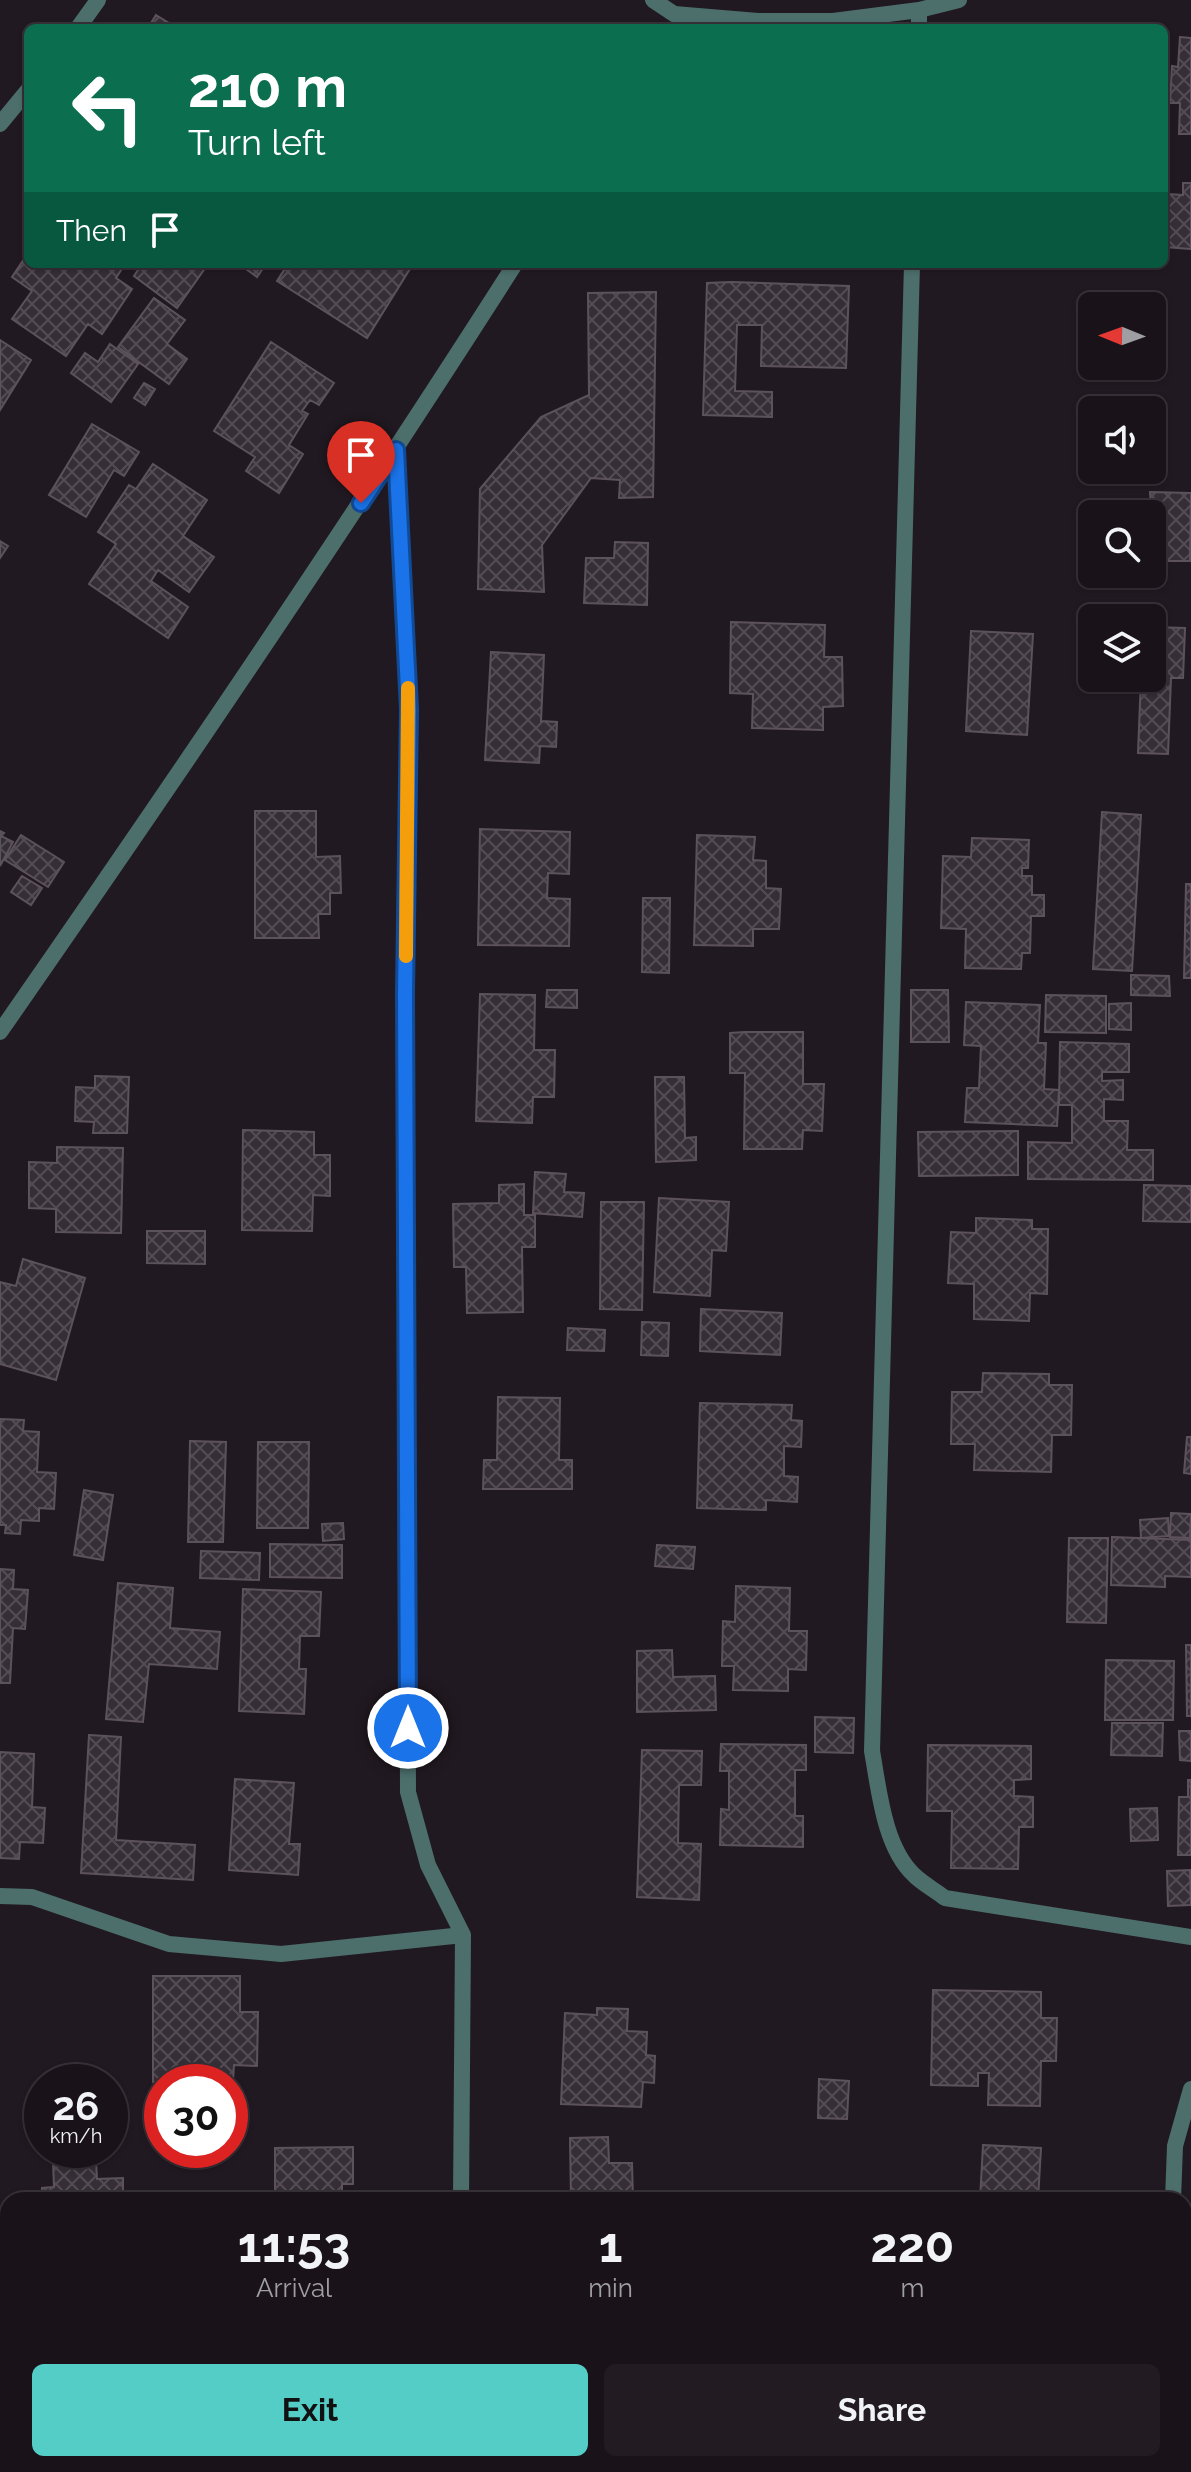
<!DOCTYPE html>
<html lang="en">
<head>
<meta charset="utf-8">
<style>
	:root { --surface:#191319; --page:#221c22; --text:#f1f3f6; --muted:#9f9ea2; --line:#373238; --accent:#54cdc7 }
	body { margin:0; font-family:Raleway,sans-serif; background:var(--page); color:var(--text); height:100vh; display:flex; flex-direction:column; font-size:30px; white-space:nowrap }
	* { box-sizing:border-box; margin:0 }
	p { font-size:26px; color:var(--muted) }
	.icon { flex:none; width:44px; height:44px; fill:none; stroke:currentColor; stroke-width:2; stroke-linecap:round; stroke-linejoin:round }
	.map { position:relative; flex:1; overflow:hidden }
	.drawer { position:absolute; left:0px; top:2192px; width:1192px; height:280px; display:flex; flex-direction:column; background:var(--surface); border-radius:24px 24px 0 0; box-shadow:0 2px 6px #0004,0 0 0 2px var(--line) }
	.drawer>* { flex:none }
	.top-card { position:absolute; left:24px; top:24px; width:1144px; height:244px; border-radius:12px; box-shadow:0 2px 6px #0004,0 0 0 2px var(--line); background:#0b6e4f; color:#fff; overflow:hidden }
	.needle { width:52px; rotate:271deg }
	.buttons { position:absolute; left:1078px; top:292px; display:grid; gap:16px }
	.buttons a { display:grid; place-items:center; width:88px; height:88px; border-radius:12px; background:var(--surface); box-shadow:0 2px 6px #0004,0 0 0 2px var(--line); font-size:40px }
	.speed { position:absolute; left:24px; top:2064px; display:flex; gap:16px; font-size:40px; font-weight:700; text-align:center }
	.speed>* { display:grid; place-content:center; width:104px; height:104px; border-radius:50%; background:var(--surface); box-shadow:0 2px 6px #0004,0 0 0 2px var(--line); line-height:1 }
	.speed small { font-size:20px; font-weight:400 }
	.speed .limit { border:12px solid #d22; background:#fff; color:#111 }
	.pin { position:absolute; display:grid; place-items:center; width:68px; height:68px; color:#fff; margin:-82px -34px; border-radius:50% 50% 50% 0; rotate:-45deg; box-shadow:0 0 8px #0007 }
	.pin .icon { rotate:45deg }
	.me { position:absolute; width:88px; margin:-44px; rotate:0deg; stroke-linejoin:round; filter:drop-shadow(0 0 6px #0008) }
	.turn { display:flex; align-items:center; gap:28px; height:168px; padding:0 32px; font-size:36px }
	.turn .icon { width:104px; height:104px; stroke-width:2.5 }
	.turn b { display:block; font-size:56px; line-height:68px }
	.then { display:flex; align-items:center; height:76px; padding:0 32px; background:#0003; gap:16px; font-size:30px }
	.eta { display:flex; justify-content:space-evenly; align-items:center; height:136px; text-align:center }
	.eta b { font-size:48px; font-weight:700; line-height:56px }
	.primary-button { display:flex; gap:16px; margin-top:auto; padding:16px 32px }
	.primary-button a { flex:1; height:92px; border-radius:12px; background:var(--accent); color:#111; font-size:32px; font-weight:700; line-height:92px; text-align:center }
	.primary-button a+a { background:var(--page); color:var(--text) }
	.map>svg:first-child { display:block }
	.building { fill:url(#building-cross-hatch); stroke:#5c525c; stroke-width:2 }
	.lines { fill:none; stroke-linecap:round; stroke-linejoin:round }
	.minor { stroke:#4c6f6c; stroke-width:16 }
	.route-casing { stroke:#114b97; stroke-width:20 }
	.route { stroke:#1a73e8; stroke-width:14 }
	.slow { stroke:#f59e0b; stroke-width:14 }
</style>
</head>
<body>
<div class="map">
<svg width="1191" height="2472" viewBox="0 0 1191 2472">
	<defs>
		<pattern id="building-cross-hatch" width="8" height="8" patternUnits="userSpaceOnUse" patternTransform="scale(2)"><rect width="8" height="8" fill="#362e37"/><path d="M0 0l8 8M0 8l8-8" fill="none" stroke="#534c54"/></pattern>
	</defs>
	<rect width="100%" height="100%" fill="#211921"/>
	<!-- building -->
	<path class="building" d="M156,15L177,28H148Z
		M1180,37L1191,38V134H1179L1180,103H1170L1172,66L1178,67Z
		M1183,183H1191V249L1165,247L1168,194L1183,195Z
		M28,253V264H125L116,278L132,289L102,334L88,324L66,356L12,319L32,291L12,277Z
		M142,264H208L177,308L134,276Z
		M239,264H266L257,277Z
		M288,264H413L367,338L277,281Z
		M731,282L849,286L846,368L761,366L762,325H737L735,391L772,392V417L703,415L707,283Z
		M656,292L653,497L619,498L620,480L591,478L542,545L544,592L478,589L480,489L541,417L589,395L588,293Z
		M154,298L185,320L167,344L187,359L169,384L118,347Z
		M0,340L31,360L0,410Z
		M271,342L334,383L319,405L310,400L302,411L308,414L289,445L303,454L279,493L246,471L255,457L214,431Z
		M110,344L138,364L111,402L71,373L85,353L98,362Z
		M144,383L155,389L145,405L134,398Z
		M92,424L139,452L124,476L114,470L86,517L49,495Z
		M153,464L207,500L183,536L214,557L189,592L158,570L151,581L188,607L168,638L89,584L116,544L98,532L129,485L136,489Z
		M1150,492L1191,493L1190,561H1159V552H1152V535H1159V524L1152,523Z
		M0,541L8,546L0,558Z
		M615,542L648,543L647,605L584,603L586,558H614Z
		M731,622L825,625L824,657H842L843,706L823,707V730L752,728L753,694L730,693Z
		M1152,627L1185,628L1183,678H1171L1168,754L1138,753L1141,678H1152Z
		M971,631L1033,634L1027,735L966,731Z
		M491,652L544,655L541,721L557,722L556,747L540,746L539,763L485,760Z
		M255,811H316V857L340,856L341,893H330V914H318L319,938H255Z
		M1102,812L1141,815L1132,971L1093,969Z
		M480,829L570,832L569,874L548,873L547,898L570,899L569,946L478,945Z
		M0,831L4,833L1,836L13,842L0,866Z
		M21,835L64,862L48,887L5,860Z
		M697,835L755,837L753,860L766,861V888L781,889L779,929H753V946L694,945Z
		M972,838L1029,840L1028,868H1022V876H1032V895H1044V916H1031L1030,953H1022L1021,969L965,968L966,929L941,928L943,856L971,857Z
		M22,876L42,888L31,905L11,892Z
		M1186,884H1191V978H1184Z
		M643,898H670L669,973L642,972Z
		M1131,975L1169,976L1170,996L1131,995Z
		M547,990H577V1008L546,1007Z
		M911,990H948L949,1042H911Z
		M480,994L535,995L534,1050H555L554,1097H533L532,1123L476,1121Z
		M1046,995L1106,996V1033L1045,1032Z
		M966,1002L1040,1005L1038,1043H1046L1044,1089L1059,1090L1057,1126L965,1122L967,1088H979L981,1046L964,1045Z
		M1131,1003V1030L1109,1029V1004Z
		M745,1032H803V1084H824L822,1131L803,1130L802,1149H744L745,1073H730V1033Z
		M1060,1042L1129,1044V1072H1102V1081L1123,1080V1100L1104,1099V1121H1128L1127,1150H1153V1180L1028,1179V1142L1072,1143V1105H1059Z
		M95,1076L129,1077L127,1133H93L94,1122L75,1121L76,1087L95,1088Z
		M655,1077H684L685,1138L696,1137V1160L656,1162Z
		M243,1130L314,1132V1155H330V1196L313,1195L312,1231L242,1230Z
		M1018,1131V1175L919,1176L918,1132Z
		M57,1147L123,1148L121,1233L56,1232V1209L29,1208V1162L57,1163Z
		M535,1172L566,1174L564,1192L584,1193L582,1217L533,1213Z
		M524,1184V1215H535V1247H522L523,1312L467,1313L466,1267H454L453,1204L499,1203V1185Z
		M1144,1185L1191,1186V1222L1143,1221Z
		M659,1198L729,1202L726,1251L712,1250L710,1296L654,1292Z
		M601,1202H644L642,1310L600,1309Z
		M976,1218L1032,1220V1229H1048L1047,1294L1030,1293L1029,1321L974,1319V1284L948,1283L951,1232L976,1233Z
		M147,1231H205V1264L147,1263Z
		M23,1259L85,1278L56,1380L0,1364V1282L16,1286Z
		M701,1309L782,1313L780,1355L700,1351Z
		M642,1322L669,1323L668,1356L641,1355Z
		M568,1328L605,1330L604,1351L567,1350Z
		M983,1373L1049,1374V1385H1072L1071,1435H1052L1051,1472L974,1470L975,1444H951L952,1392H982Z
		M498,1397L560,1398L559,1460H572V1489H483L484,1460H497Z
		M700,1403L792,1405L791,1420L802,1421L801,1447L784,1446V1476L798,1477L797,1502L766,1500V1510L697,1508Z
		M0,1419L24,1420L23,1431L39,1432L37,1472L56,1473L54,1509L39,1508V1521L21,1520L20,1534L5,1533L6,1525H0Z
		M1187,1437H1191V1474L1184,1473Z
		M190,1441L226,1442L223,1542H188Z
		M258,1442H309L308,1528H257Z
		M84,1490L113,1495L103,1560L74,1555Z
		M1171,1513L1191,1514L1190,1538L1170,1537Z
		M1168,1518L1169,1536L1141,1538L1140,1520Z
		M343,1523L344,1539L323,1541L322,1524Z
		M1112,1537L1191,1540V1577L1165,1576V1587L1111,1585Z
		M1069,1538H1108L1106,1623L1067,1622Z
		M270,1544L342,1545V1578L270,1577Z
		M657,1545L695,1547L693,1569L655,1566Z
		M201,1551L260,1553L259,1580L200,1578Z
		M0,1569L14,1570L13,1589L28,1590L25,1629L13,1628L10,1683H0Z
		M118,1583L173,1588L170,1628L220,1632L217,1669L149,1664L143,1722L106,1719Z
		M736,1586L790,1588L789,1631H807L806,1670L788,1669V1691L733,1690L734,1666H722L723,1621L735,1622Z
		M243,1589L321,1592L319,1636H300L299,1669H306L304,1714L239,1711Z
		M1186,1645H1191V1716H1187Z
		M672,1650L673,1677L715,1676L716,1710L637,1712V1651Z
		M1106,1660L1174,1661L1173,1720H1105Z
		M815,1717L854,1718L853,1753L815,1752Z
		M1112,1723H1163L1162,1756L1111,1755Z
		M1179,1731H1191V1761L1180,1760Z
		M89,1735L121,1737L116,1840L195,1845L193,1880L81,1873Z
		M721,1744L806,1745V1770H795V1816H803V1847L720,1845L721,1809L729,1810V1771H720Z
		M928,1745L1031,1746V1779L1014,1780V1796L1033,1797V1827H1019L1018,1869L951,1868L952,1811H927Z
		M642,1750L702,1751L701,1785H679L678,1843L701,1844L699,1900L637,1897Z
		M0,1752L34,1754L32,1807L45,1808L43,1843L20,1842L19,1859L0,1858Z
		M235,1779L294,1783L289,1844H300L298,1875L229,1870Z
		M1188,1780H1191V1855H1178L1179,1797H1188Z
		M1157,1808L1158,1840L1131,1841L1130,1809Z
		M1190,1870L1191,1905L1168,1906L1167,1871Z
		M153,1976H240V2012H258L257,2066L234,2065L233,2081L153,2082Z
		M933,1990L1041,1992V2018H1057L1056,2061H1041L1040,2106L988,2105L989,2073H978V2086L931,2085Z
		M597,2008L628,2009L627,2031L647,2032L646,2055L655,2056L654,2083L643,2082L641,2107L561,2104L565,2013L597,2015Z
		M819,2079L849,2081L847,2119L818,2118Z
		M608,2137L609,2163H632L633,2200H571L570,2138Z
		M983,2145L1041,2148L1038,2200H980Z
		M353,2147V2184H342V2200H275V2148Z
		M96,2161L97,2179L123,2178V2200H42V2188L54,2187L53,2162Z
		M818,2194H853V2200H818Z
		M0,2314H8V2430L0,2429Z
		M90,2464H130V2472H90Z"/>
	<g class="lines">
		<!-- minor -->
		<path class="minor" d="M653,0L674,14L758,21H833L919,10L959,0
			M78,28L98,0
			M919,28V10
			M0,124L28,90
			M912,264L872,1751C879,1790 884,1847 914,1875C923,1884 935,1890 945,1898L1191,1937
			M396,450L409,709L405,993L408,1792L428,1865L463,1935L461,2200
			M0,1032C176,779 349,524 515,264
			M0,1896L32,1897L169,1944L281,1954L463,1935
			M1173,2200L1175,2146L1191,2089
			M1162,2464V2472
			M456,2472V2464
			M993,2472L1018,2464"/>
	</g>
	<g class="lines">
		<defs>
			<path id="route" d="M361,503L396,450L409,709L405,993L408,1728"/>
		</defs>
		<!-- route casing -->
		<use href="#route" class="route-casing"/>
		<!-- route -->
		<use href="#route" class="route"/>
		<!-- slow -->
		<path class="slow" d="M406,956L408,688"/>
	</g>
</svg>
<div class="buttons">
<a><svg class="needle" viewBox="-14 -14 28 28"><path d="M0-13l5 13h-10z" fill="#e53935"/><path d="M0 13l5-13h-10z" fill="#9f9ea2"/></svg></a>
<a><svg class="icon" aria-label="sound" viewBox="0 0 24 24"><path d="M4 9h4l5-4v14l-5-4H4zM17 9q2 3 0 6"/></svg></a>
<a><svg class="icon" aria-label="search" viewBox="0 0 24 24"><circle cx="10" cy="10" r="6"/><path d="M15 15l6 6"/></svg></a>
<a><svg class="icon" aria-label="layers" viewBox="0 0 24 24"><path d="M12 4l9 5-9 5-9-5zM3 14l9 5 9-5"/></svg></a>
</div>
<div class="speed"><div>26<small>km/h</small></div><div class="limit">30</div></div>
<div class="pin" style="left:361px;top:503px;background:#d93025"><svg class="icon" aria-label="arrive" viewBox="0 0 24 24"><path d="M6 21V4h12l-3 4 3 4H6"/></svg></div>
<svg class="me" style="left:408px;top:1728px" viewBox="-20 -20 40 40"><circle r="17" fill="#1a73e8" stroke="#fff" stroke-width="3"/><path d="M0-11L8 9 0 5-8 9z" fill="#fff"/></svg>
<div class="top-card">
<div class="turn"><svg class="icon" aria-label="left" viewBox="0 0 24 24"><path d="M17 20v-9H6M10 6l-5 5 5 5"/></svg><div><b>210 m</b>Turn left</div></div>
<div class="then">Then<svg class="icon" aria-label="arrive" viewBox="0 0 24 24"><path d="M6 21V4h12l-3 4 3 4H6"/></svg></div>
</div>
<section class="drawer">
<div class="eta">
<div><b>11:53</b><p>Arrival</p></div>
<div><b>1</b><p>min</p></div>
<div><b>220</b><p>m</p></div>
</div>
<div class="primary-button"><a>Exit</a><a>Share</a></div>
</section>
</div>
</body>
</html>
